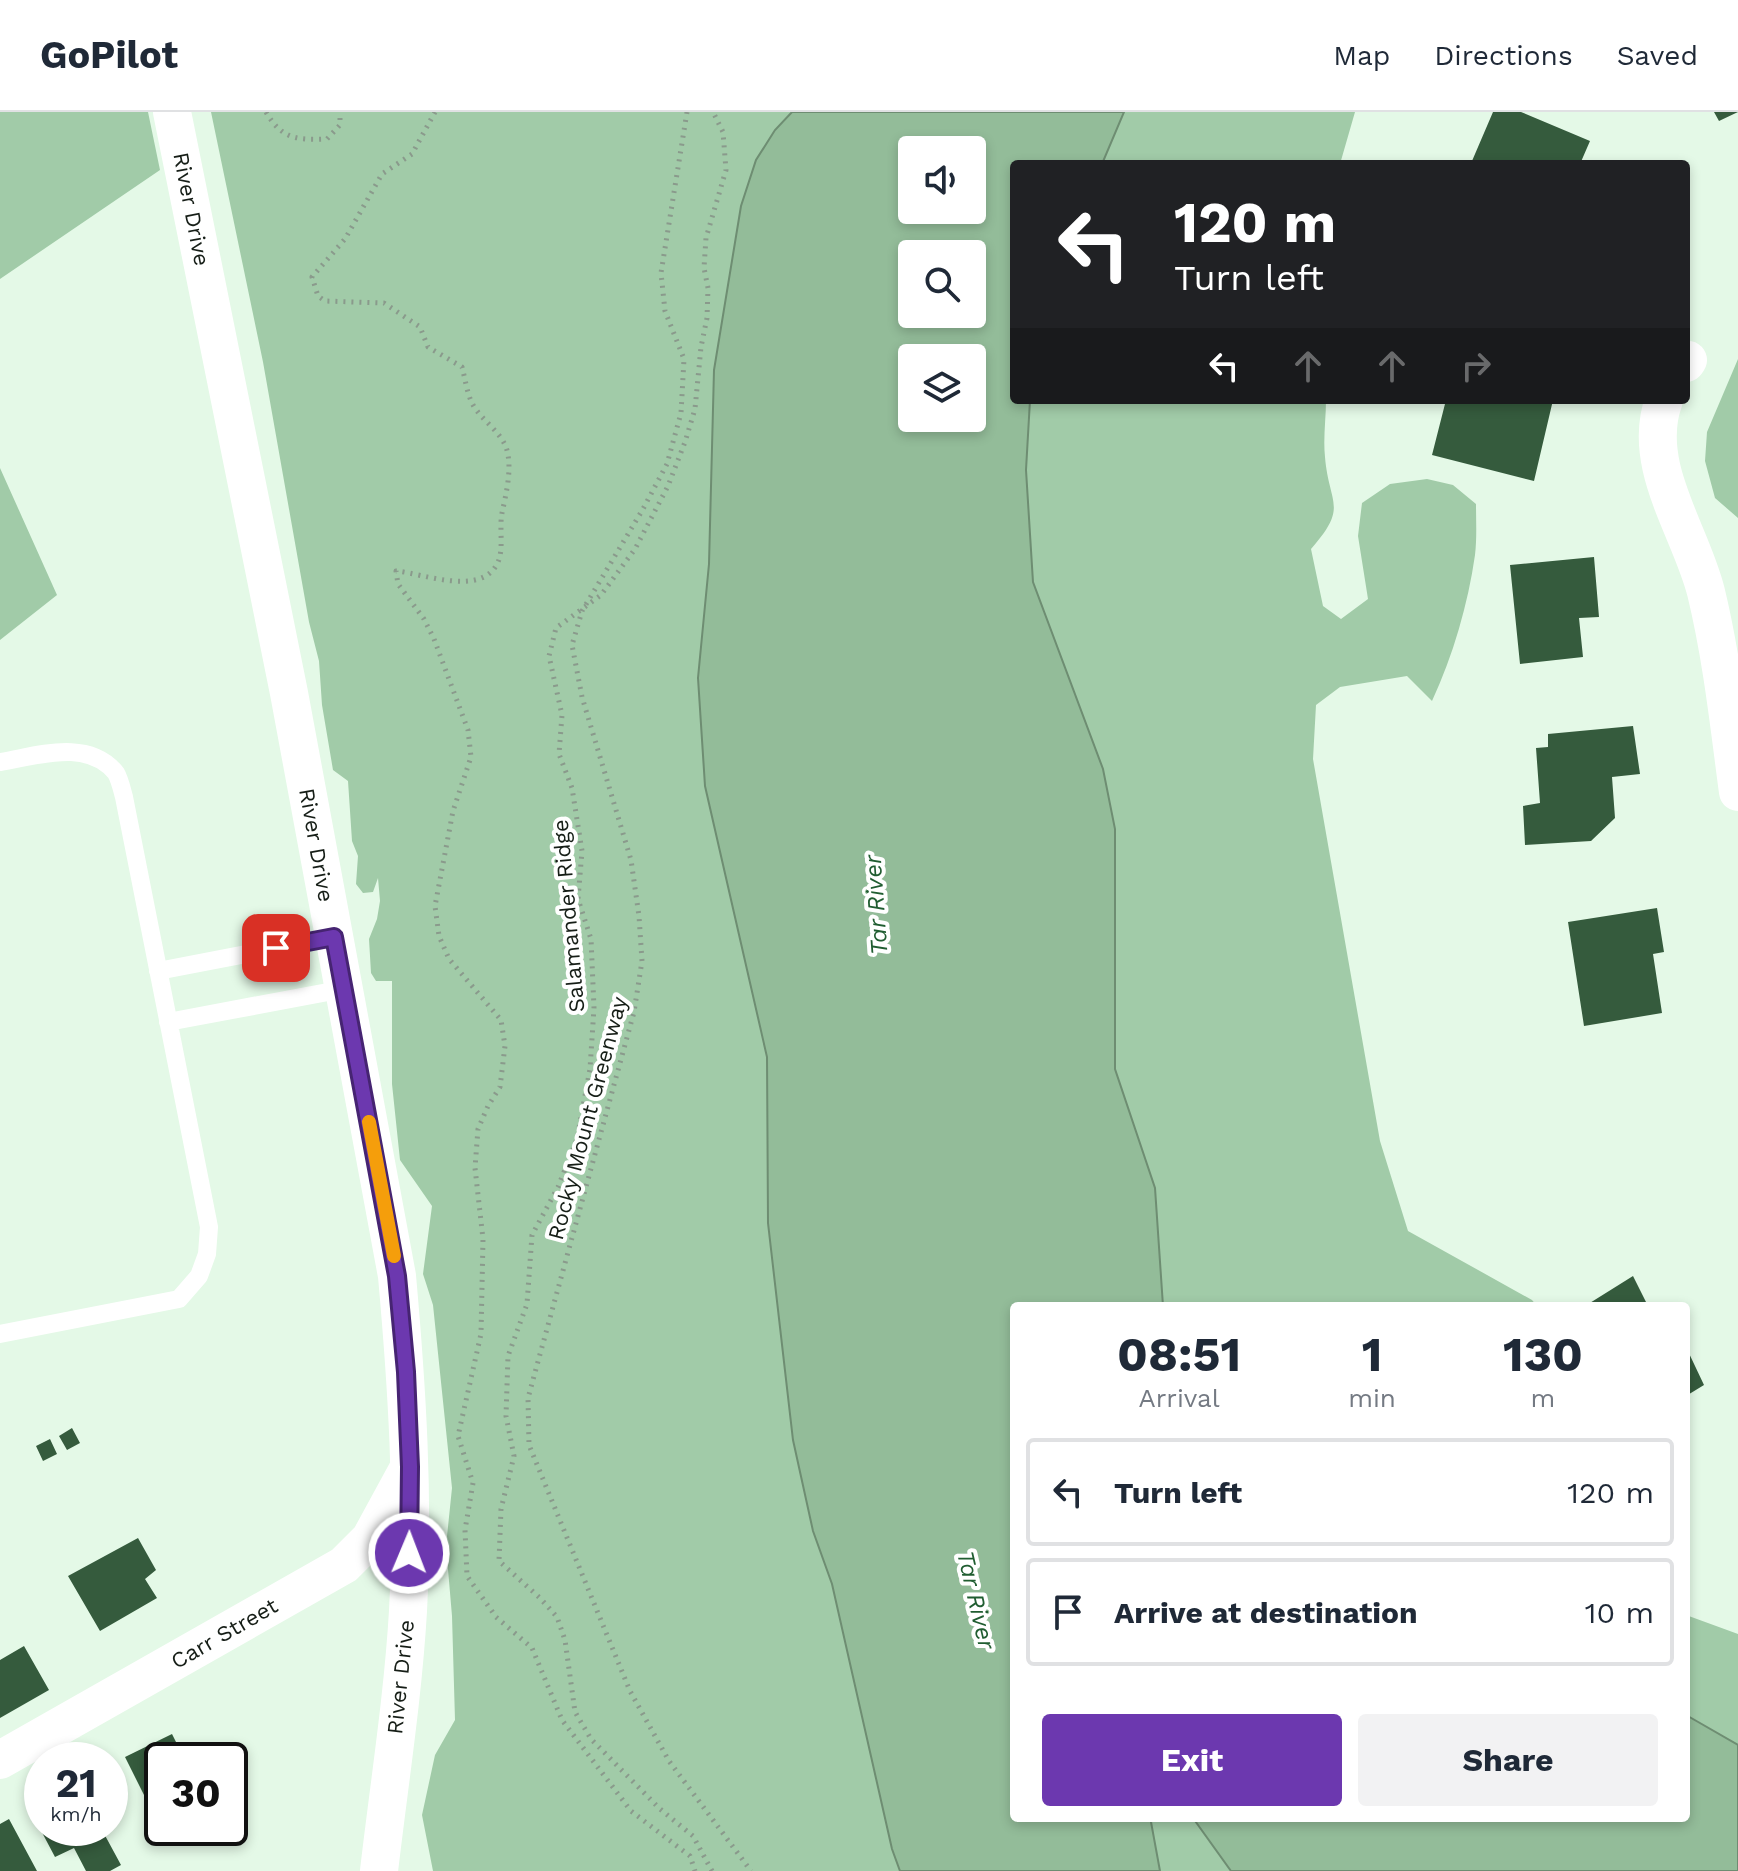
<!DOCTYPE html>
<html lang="en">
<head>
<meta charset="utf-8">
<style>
	:root { --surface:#fff; --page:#f2f2f3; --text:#1f2937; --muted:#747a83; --line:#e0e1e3; --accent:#6c38af }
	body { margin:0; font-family:"Work Sans",sans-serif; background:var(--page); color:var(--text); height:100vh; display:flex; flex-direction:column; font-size:30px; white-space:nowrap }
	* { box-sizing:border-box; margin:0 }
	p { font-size:26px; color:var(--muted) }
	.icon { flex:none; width:44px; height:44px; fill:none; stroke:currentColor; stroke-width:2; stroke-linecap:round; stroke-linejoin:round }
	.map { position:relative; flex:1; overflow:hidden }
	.drawer { position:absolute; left:1010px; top:1190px; width:680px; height:520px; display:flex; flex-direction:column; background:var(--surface); border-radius:8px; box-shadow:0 4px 12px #0003 }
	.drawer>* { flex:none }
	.top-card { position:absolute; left:1010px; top:48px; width:680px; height:244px; border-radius:8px; box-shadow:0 4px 12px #0003; background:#202124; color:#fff; overflow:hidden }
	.tools { position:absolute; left:898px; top:24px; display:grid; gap:16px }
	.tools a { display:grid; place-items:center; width:88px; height:88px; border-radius:8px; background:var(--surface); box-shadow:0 4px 12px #0003; font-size:40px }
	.speed { position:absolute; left:24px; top:1630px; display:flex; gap:16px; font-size:40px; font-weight:700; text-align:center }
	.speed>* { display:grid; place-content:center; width:104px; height:104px; border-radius:50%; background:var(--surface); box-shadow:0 4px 12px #0003; line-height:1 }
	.speed small { font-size:20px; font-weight:400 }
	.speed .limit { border:4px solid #111; border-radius:12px; background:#fff; color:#111 }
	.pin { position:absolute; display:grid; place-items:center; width:68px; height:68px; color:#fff; margin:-34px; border-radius:16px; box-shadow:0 4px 12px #0006 }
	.me { position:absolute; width:88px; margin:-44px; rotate:1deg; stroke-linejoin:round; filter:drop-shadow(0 0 6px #0008) }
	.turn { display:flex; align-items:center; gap:28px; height:168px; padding:0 32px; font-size:36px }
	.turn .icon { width:104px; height:104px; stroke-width:2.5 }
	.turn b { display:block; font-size:56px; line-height:68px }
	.lanes { display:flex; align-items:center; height:76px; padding:0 32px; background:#0003; justify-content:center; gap:40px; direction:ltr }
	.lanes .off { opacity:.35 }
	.eta { display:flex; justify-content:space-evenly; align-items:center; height:136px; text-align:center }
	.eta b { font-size:48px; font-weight:700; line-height:56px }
	.button { display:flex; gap:16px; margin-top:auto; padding:16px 32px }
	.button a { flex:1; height:92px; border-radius:8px; background:var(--accent); color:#fff; font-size:32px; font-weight:700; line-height:92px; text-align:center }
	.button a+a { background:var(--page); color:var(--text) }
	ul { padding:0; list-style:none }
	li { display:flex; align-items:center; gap:24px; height:108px; margin:0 16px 12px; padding:0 16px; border:4px solid var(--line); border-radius:8px }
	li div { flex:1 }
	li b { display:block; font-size:30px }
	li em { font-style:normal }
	header { display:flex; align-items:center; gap:48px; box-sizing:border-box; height:112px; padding:0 40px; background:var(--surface); border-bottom:2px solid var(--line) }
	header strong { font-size:38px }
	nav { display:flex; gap:44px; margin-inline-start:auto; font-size:28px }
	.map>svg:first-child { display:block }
	.forest { fill:#a1cba8 }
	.water { fill:#93bc99; stroke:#6e8d72; stroke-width:2; fill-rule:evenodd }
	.building { fill:#355b3d }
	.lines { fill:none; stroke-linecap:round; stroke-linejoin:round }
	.path { stroke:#8a9a8c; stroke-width:5; stroke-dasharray:2 6; stroke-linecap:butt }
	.lane { stroke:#fff; stroke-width:18 }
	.street { stroke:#fff; stroke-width:38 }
	.route-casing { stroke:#462472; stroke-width:20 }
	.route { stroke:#6c38af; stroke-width:14 }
	.slow { stroke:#f59e0b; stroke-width:14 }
	.labels { text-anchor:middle; stroke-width:8; stroke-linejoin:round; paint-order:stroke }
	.street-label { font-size:22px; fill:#161e17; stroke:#fff }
	.water-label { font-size:24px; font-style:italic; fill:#205d31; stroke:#fff }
</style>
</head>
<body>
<header>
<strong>GoPilot</strong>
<nav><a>Map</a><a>Directions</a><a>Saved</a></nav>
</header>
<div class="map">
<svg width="1738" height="1759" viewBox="0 0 1738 1759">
	<rect width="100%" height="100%" fill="#e4f9e7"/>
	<!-- forest -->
	<path class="forest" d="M0,0H148L160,58L0,167Z
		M211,0H792L775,18L741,94L714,258L709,452L698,566L705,674L767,945L768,1111L793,1328L813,1419L832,1472L892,1737L900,1759H433L422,1703L435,1643L455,1608L452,1504L446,1434L452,1376L433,1193L423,1162L432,1094L400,1048L392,972V869H376L371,861L369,827L377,807L380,789L378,766L373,780L363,781L356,772L358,744L352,729L348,669L333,658L322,593L319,549L309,510L263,250Z
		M1124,0H1355L1340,52H1102Z
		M1738,247V406L1715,386L1705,349L1707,320Z
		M1030,288H1326C1326,306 1323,327 1325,345C1329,393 1349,394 1311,437L1323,494L1341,507L1368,487L1358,424L1362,391L1390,372L1427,367L1453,373L1476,392C1476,409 1477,426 1475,443C1468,492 1453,544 1432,589L1407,564L1340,575L1316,593L1313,647L1380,1029L1408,1119L1532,1188L1537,1194H1163L1155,1076L1115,957V717L1103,657L1033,470L1026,358Z
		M0,356L57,483L0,528Z
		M1686,1503L1738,1522V1633L1686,1603Z
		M1157,1706H1193L1231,1759H1160L1151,1709Z"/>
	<!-- water -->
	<path class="water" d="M792,0H1124L1102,52H1014V288H1030L1026,358L1033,470L1103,657L1115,717V957L1155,1076L1163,1194H1014V1706H1157L1151,1710L1160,1759H900L892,1737L832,1472L813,1419L793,1328L768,1111L767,945L705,674L698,566L709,452L714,258L741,94L756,48L775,18ZM912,38H972V98H912ZM912,142H972V202H912ZM912,246H972V306H912Z
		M1686,1603L1738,1633V1759H1231L1193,1706H1686Z"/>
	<!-- building -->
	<path class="building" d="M1493,0H1521L1590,29L1580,52H1481L1472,49Z
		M1714,0H1738L1719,9Z
		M1446,288H1553L1534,369L1432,343Z
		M1594,445L1599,505L1579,506L1583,545L1520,552L1510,453Z
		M1633,614L1640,662L1612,665L1615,706L1591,729L1525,733L1523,694L1540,691L1536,636L1548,635V622Z
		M1657,796L1664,840L1653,842L1662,901L1584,914L1568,810Z
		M1633,1164L1648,1194H1585Z
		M1686,1235L1704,1273L1686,1284Z
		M72,1316L80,1331L67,1338L59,1324Z
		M50,1327L57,1342L43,1349L36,1334Z
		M138,1426L156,1458L145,1467L157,1486L100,1519L68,1464Z
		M24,1534L49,1578L0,1606V1548Z
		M172,1622L185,1648H162V1694L152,1699L125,1645Z
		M42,1687V1716H101L121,1753L110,1759H86L74,1736L55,1745L28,1694Z
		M9,1707L37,1759H0V1712Z"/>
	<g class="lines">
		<!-- path -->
		<path class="path" d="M266,0C282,28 298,28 327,27L340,13V0
			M435,0L412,42L382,62L345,127L312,165L318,184L325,189L384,191L420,215L428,235L462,255C465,266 467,281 472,291C480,307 499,318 506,335C513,355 506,382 502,401C499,416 504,437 498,450C482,486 422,461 396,459L398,472L424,507L434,527L468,618L471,645L453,699L435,794L439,824L449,847L501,908L505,934L500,975L488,994L478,1017L475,1056L483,1127L481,1222L458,1324L473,1371L465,1418L467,1464L496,1505L532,1536L562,1608L631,1699L690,1744L695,1759
			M687,0L661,161L665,199L684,247L681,301L667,352L643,397L582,499L572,533L582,585L631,748L639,804L642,849L634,900L528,1286L529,1333L630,1579L669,1649L751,1759
			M712,1759L693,1724L660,1697L591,1627L575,1600L565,1528L557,1505L540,1486L499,1449L501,1397L514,1344L506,1304L508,1244L527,1192L532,1123L558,1075L577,1027L590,957L594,896L591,827L578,787L582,739L572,676L559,642L562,603L549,544L556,516L601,483L635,437L668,374L685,330L695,297L701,235L707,206L708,176L704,156L706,126L726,58L723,20L713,0"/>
		<!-- lane -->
		<path class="lane" d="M0,650C37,644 88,626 116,661C120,668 122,678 124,685L209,1115L207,1142L199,1164L179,1187L0,1222
			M158,859L334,825
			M168,910L344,877"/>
		<!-- street -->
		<path class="street" d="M172,0L289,581L397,1164C407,1275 414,1387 408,1499C403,1585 389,1673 379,1759
			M1686,251L1688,248
			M1664,288C1640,353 1691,419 1706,480C1722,546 1729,613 1738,680
			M0,1648L344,1453L370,1427L407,1359"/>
	</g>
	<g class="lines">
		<defs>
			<path id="route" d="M276,836L334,825L397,1164L406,1260L410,1355L409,1441"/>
		</defs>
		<!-- route casing -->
		<use href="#route" class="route-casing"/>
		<!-- route -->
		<use href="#route" class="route"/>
		<!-- slow -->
		<path class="slow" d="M369,1010L394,1144"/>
	</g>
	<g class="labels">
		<!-- street labels -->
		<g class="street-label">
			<text transform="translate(192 97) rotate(79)" y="8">River Drive</text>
			<text transform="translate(317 733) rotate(80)" y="8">River Drive</text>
			<text transform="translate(568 804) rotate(-95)" y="8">Salamander Ridge</text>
			<text transform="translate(587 1006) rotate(-75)" y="8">Rocky Mount Greenway</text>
			<text transform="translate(224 1521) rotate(-30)" y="8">Carr Street</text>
			<text transform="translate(400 1565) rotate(-84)" y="8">River Drive</text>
		</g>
		<!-- water labels -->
		<g class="water-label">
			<text transform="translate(876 793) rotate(-94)" y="8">Tar River</text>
			<text transform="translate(976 1488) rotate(77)" y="8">Tar River</text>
		</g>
	</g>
</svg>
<div class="tools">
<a><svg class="icon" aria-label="sound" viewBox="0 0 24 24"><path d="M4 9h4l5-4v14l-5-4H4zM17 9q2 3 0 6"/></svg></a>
<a><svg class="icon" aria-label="search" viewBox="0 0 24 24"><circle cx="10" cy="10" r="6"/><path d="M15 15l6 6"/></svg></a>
<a><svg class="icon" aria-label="layers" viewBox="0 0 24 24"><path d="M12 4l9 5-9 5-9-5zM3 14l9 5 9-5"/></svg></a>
</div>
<div class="speed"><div>21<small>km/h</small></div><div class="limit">30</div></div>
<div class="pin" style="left:276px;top:836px;background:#d93025"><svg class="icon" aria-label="arrive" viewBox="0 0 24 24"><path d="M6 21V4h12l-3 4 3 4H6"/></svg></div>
<svg class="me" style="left:409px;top:1441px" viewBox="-20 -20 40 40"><circle r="17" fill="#6c38af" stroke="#fff" stroke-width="3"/><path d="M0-11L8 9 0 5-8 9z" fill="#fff"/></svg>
<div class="top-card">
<div class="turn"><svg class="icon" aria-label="left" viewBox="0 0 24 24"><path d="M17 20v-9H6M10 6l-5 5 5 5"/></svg><div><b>120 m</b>Turn left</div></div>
<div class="lanes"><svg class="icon" aria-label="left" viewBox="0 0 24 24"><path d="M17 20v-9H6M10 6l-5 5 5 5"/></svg><svg class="icon off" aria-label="ahead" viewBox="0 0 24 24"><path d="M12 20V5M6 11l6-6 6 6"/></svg><svg class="icon off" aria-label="ahead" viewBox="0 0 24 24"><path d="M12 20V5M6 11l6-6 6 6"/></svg><svg class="icon off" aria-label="right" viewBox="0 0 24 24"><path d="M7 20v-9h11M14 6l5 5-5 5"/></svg></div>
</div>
<section class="drawer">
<div class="eta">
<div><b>08:51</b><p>Arrival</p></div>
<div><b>1</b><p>min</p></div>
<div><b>130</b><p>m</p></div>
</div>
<ul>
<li><svg class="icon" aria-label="left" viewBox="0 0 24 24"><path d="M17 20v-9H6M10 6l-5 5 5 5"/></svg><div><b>Turn left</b></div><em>120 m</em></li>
<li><svg class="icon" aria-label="arrive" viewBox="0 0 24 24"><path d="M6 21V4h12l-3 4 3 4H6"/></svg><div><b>Arrive at destination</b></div><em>10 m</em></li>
</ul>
<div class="button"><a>Exit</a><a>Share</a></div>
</section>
</div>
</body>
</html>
